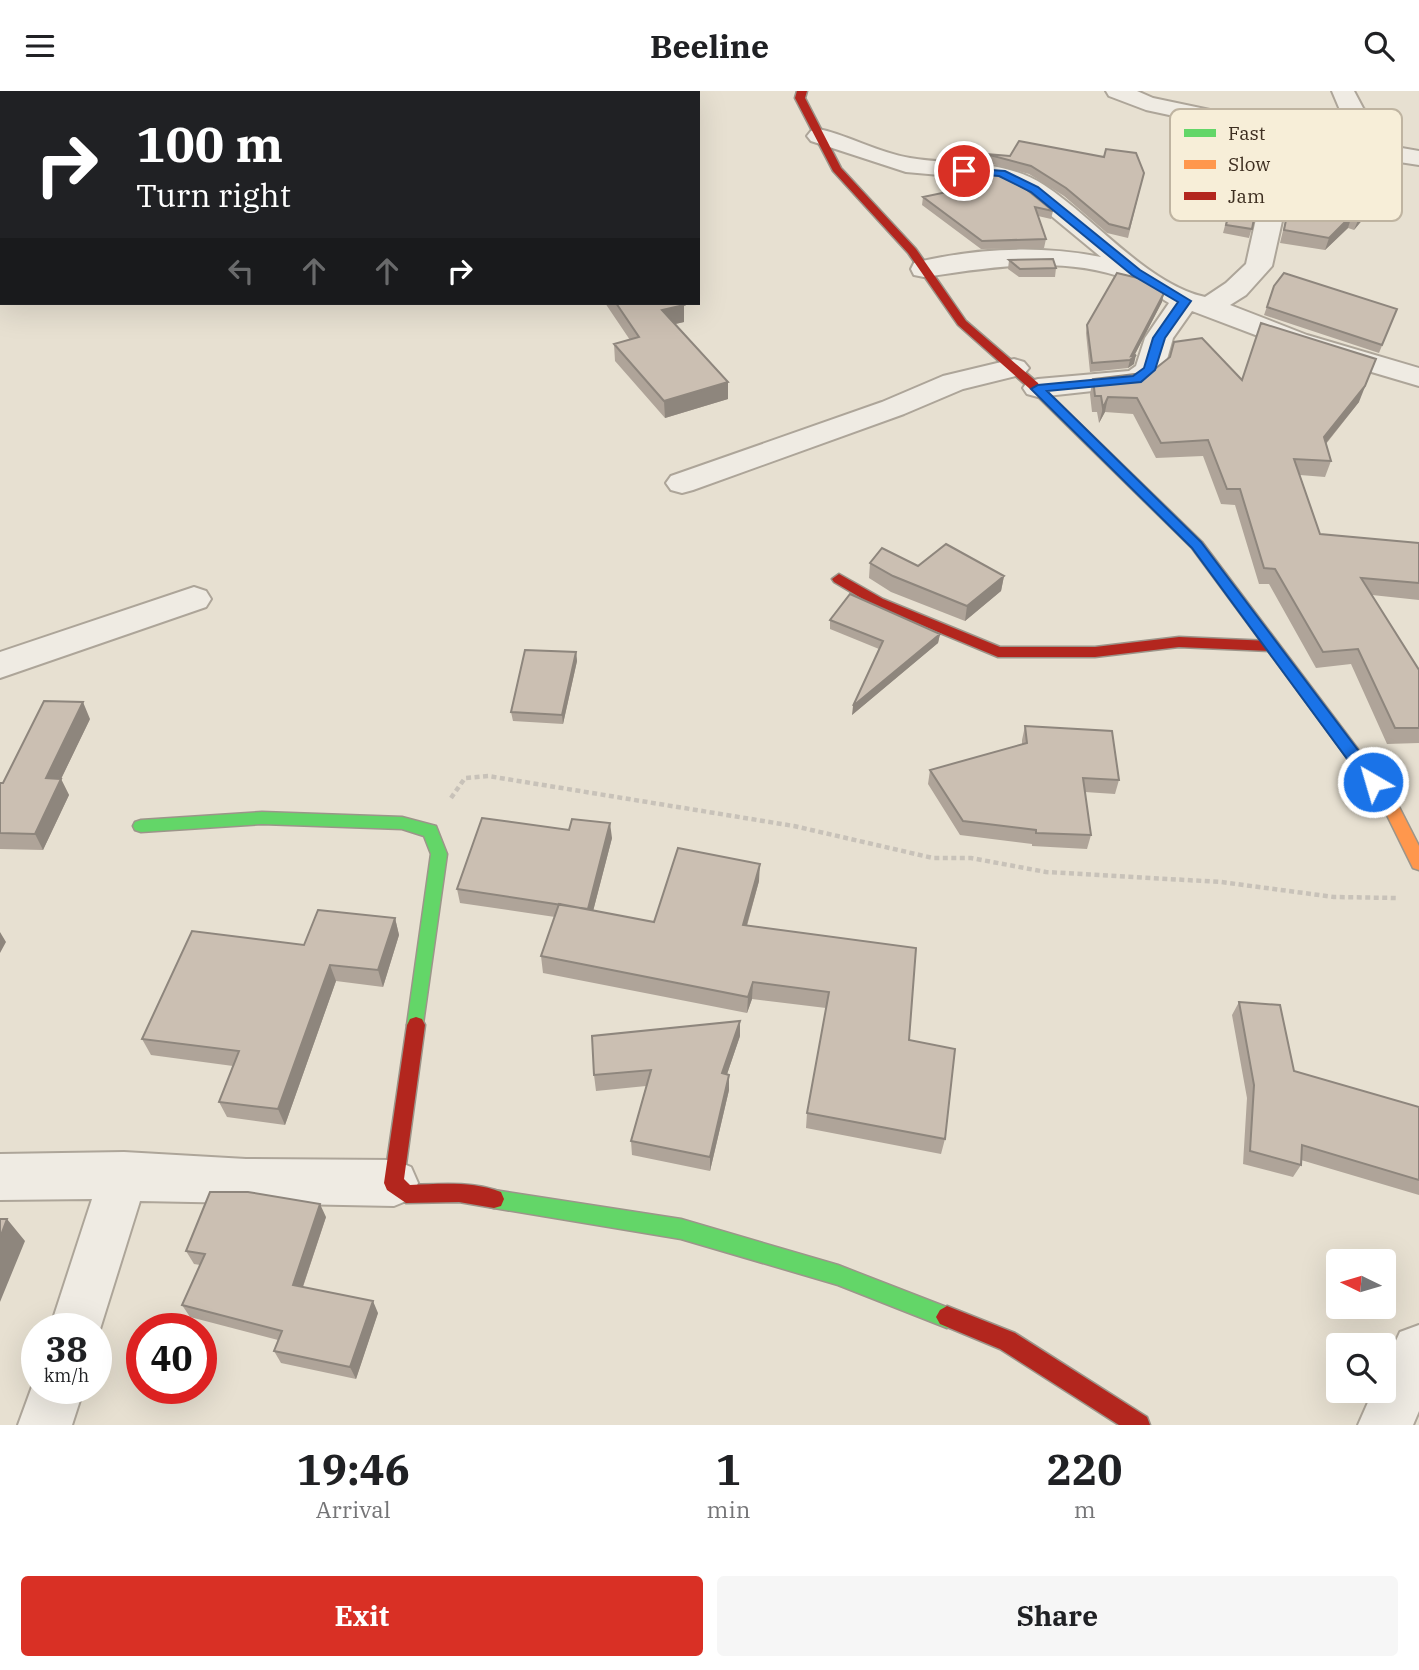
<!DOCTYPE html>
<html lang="en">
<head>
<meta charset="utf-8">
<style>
	:root { --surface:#fff; --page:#f6f6f6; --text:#202124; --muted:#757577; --accent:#d93025 }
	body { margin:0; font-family:"IBM Plex Serif",serif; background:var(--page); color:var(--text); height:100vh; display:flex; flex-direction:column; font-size:26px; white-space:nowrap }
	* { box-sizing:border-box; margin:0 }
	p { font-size:23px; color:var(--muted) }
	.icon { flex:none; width:38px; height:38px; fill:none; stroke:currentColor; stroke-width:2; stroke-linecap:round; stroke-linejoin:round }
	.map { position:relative; height:1334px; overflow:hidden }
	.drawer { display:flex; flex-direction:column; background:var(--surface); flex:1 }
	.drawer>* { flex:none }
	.top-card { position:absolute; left:0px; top:0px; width:700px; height:214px; box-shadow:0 7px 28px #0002; background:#202124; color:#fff; overflow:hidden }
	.needle { width:46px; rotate:275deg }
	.tools { position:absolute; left:1326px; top:1158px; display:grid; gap:14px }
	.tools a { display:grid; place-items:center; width:70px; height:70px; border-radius:7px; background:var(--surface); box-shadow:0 7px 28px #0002; font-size:35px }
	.speed { position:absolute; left:21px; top:1222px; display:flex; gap:14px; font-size:35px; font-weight:700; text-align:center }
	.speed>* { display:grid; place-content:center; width:91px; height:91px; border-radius:50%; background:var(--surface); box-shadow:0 7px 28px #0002; line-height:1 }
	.speed small { font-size:18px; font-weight:400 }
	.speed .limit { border:10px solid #d22; background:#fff; color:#111 }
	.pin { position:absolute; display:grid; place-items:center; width:60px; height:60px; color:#fff; margin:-30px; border:4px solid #fff; border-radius:50%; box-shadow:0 2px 7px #0007 }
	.me { position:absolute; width:77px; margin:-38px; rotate:322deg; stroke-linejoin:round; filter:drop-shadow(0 0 5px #0008) }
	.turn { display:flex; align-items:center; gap:24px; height:147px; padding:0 21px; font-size:32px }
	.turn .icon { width:91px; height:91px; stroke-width:2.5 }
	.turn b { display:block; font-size:49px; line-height:60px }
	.lanes { display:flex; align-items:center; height:66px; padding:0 21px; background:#0003; justify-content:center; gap:35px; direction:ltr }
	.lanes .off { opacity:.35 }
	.eta { display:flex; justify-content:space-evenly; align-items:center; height:119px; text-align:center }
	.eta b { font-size:42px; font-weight:800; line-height:49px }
	.cta { display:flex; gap:14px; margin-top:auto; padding:14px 21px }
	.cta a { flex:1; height:80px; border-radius:7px; background:var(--accent); color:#fff; font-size:28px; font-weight:800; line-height:80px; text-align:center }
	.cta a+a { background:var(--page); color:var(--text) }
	header { display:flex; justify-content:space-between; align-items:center; height:91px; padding:0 21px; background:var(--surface); font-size:32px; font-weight:800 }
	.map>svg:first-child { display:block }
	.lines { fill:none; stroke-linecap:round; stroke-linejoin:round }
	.street-casing { stroke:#ada599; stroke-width:4 }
	.fast-casing { stroke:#9c958a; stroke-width:3 }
	.slow-casing { stroke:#9c958a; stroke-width:3 }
	.jam-casing { stroke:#9c958a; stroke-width:3 }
	.path { stroke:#c8c2b9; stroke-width:4.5; stroke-dasharray:5 3.5; stroke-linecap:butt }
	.street { fill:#efebe3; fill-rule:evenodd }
	.fast { fill:#63d668; fill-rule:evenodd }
	.slow { fill:#ff974d; fill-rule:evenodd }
	.jam { fill:#b3261e; fill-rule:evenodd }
	.wall { fill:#afa499 }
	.shaded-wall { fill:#8e867d }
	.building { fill:#cbbfb2; stroke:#8e867d; stroke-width:2 }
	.route { fill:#1a73e8; stroke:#114b97; stroke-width:2 }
	.key { fill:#f7eed8; stroke:#bfb4a1; stroke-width:2 }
	.key-label { font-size:19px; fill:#3d2e20 }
</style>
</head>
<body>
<header><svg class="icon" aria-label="menu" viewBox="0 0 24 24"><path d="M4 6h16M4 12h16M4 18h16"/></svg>Beeline<svg class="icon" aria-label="search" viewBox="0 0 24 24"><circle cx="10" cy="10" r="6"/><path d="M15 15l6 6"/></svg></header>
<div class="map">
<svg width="1419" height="1334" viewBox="0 0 1419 1334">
	<rect width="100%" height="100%" fill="#e7e0d1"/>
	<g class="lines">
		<defs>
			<path id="street" d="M1106,0H1137L1153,7L1367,52L1340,19L1332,0H1354L1363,17L1396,56L1419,60V74L1360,65L1146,19L1109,5Z
				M819,38C850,45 879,62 910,67C957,75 1002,67 1044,94C1092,125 1148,194 1205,206L1226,192L1246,173L1256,128L1293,86H1311L1314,91L1282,130L1272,175L1246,204L1230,214L1307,244L1419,277V295L1287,256L1192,220L1173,247L1164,279L1147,294L1038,306L1027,303L1023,297L1027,291L1038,288L1129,280L1136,275L1145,247L1169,212C1156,204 1142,193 1127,188C1063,164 990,176 924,186L914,184L911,178L914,172C975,157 1040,154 1101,166L1026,104L996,89L906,81L811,50L807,45L811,40Z
				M1014,268L1024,271L1029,277L1024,283L963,298L904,323L693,399L682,402L671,399L666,392L671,385L882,311L943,285Z
				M194,496L206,500L211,508L206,516L0,587V561Z
				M124,1061L246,1068L394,1069L411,1076L418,1092L411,1108L394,1115L140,1110L96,1251V1237H50L92,1108L0,1109V1063Z
				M1419,1234V1320L1413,1334H1358L1373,1300H1384V1276L1400,1241Z
				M37,1282V1297H84L72,1334H18Z"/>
			<path id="fast" d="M262,721L402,726L436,735L447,763L422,940L416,942L410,940L407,934L431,763L424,745L402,738L262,733L141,741L135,739L133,735L135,731L141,729Z
				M494,1099L681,1128L838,1174L954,1219L958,1226L954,1233L947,1237L838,1194L681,1148L494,1117L487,1115L484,1108L487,1101Z"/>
			<path id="slow" d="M1034,291L1038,292L1202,451L1394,706L1419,755V779L1413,777L1382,714L1192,457L1030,298V292Z"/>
			<path id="jam" d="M797,0H807L805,7L841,77L916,158L966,230L1038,292V298H1030L958,234L908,162L833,80L795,7Z
				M839,483L883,508L1000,556H1095L1179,546L1270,550L1277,555L1270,560L1179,556L1095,566H998L873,514L834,491L832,488Z
				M416,926L422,928L425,934L404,1088L410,1094C440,1093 472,1090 501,1101L504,1108L501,1115L494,1117L459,1111L406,1112L387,1099L384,1092L407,934L410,928Z
				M947,1215L1015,1242L1147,1326L1150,1334H1119L1000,1258L940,1233L936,1226L940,1219Z"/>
		</defs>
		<!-- street casing -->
		<use href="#street" class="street-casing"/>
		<!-- fast casing -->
		<use href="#fast" class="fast-casing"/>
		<!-- slow casing -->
		<use href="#slow" class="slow-casing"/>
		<!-- jam casing -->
		<use href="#jam" class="jam-casing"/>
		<!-- path -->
		<path class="path" d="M451,707L465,687L488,685L794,735L933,767H971L1046,781L1221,791L1334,806L1397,807"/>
		<!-- street -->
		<use href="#street" class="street"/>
		<!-- fast -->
		<use href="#fast" class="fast"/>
		<!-- slow -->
		<use href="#slow" class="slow"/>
		<!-- jam -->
		<use href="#jam" class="jam"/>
	</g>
	<!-- wall -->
	<path class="wall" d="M986,63L1144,82L1128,147L1107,142L1064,105L1029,83L985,71Z
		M1242,71L1290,80L1287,88L1255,126L1249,147L1223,142Z
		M985,82L1053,120L1051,128L1038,125L1046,148L1044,157L981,158L922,114L923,106L984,93Z
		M1383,104L1354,139L1348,137L1325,159L1280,152L1288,119Z
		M1009,169L1056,177L1055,186H1019L1008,178Z
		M1274,195L1397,218L1379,262L1264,224Z
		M1162,211L1134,265V273L1128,277L1090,281L1086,242L1087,234Z
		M605,212H682L684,214V231L675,233L728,308L665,327L615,270L614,253L630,249Z
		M1093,288L1242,289L1359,311L1326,353L1331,370L1325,386L1300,384L1320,443L1419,452V509L1372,504L1419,579V652L1387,653L1351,573L1316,577L1269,493H1259L1235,414L1221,413L1203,365L1156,367L1133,323L1105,321L1099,332L1097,321H1092L1090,303Z
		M870,472L918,475L1004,485L1001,500L965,530L891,501L869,487Z
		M830,529L940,543L938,552L852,624L879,558L830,538Z
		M576,561L577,570L563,633L513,630L511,621Z
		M90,628L61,688L69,704L43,759L0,758V692H3Z
		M1025,635L1119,689L1115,703L1085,701L1091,744L1087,758L1032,755V753L960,744L928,693L930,679L1022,653V649Z
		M612,747L593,820L654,831L759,790L747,835L909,949L945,1048L941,1063L806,1037L807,1022L826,917L752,908L747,922L543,882L541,865L555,826L460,812L457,798Z
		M395,827L399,844L383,896L336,890L285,1034L227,1026L219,1011L233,975L151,964L142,948L304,854Z
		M1239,911L1294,980L1419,1016V1104L1301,1069V1074L1293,1086L1243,1073L1247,1007L1232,924Z
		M740,945L727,983L729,999L710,1080L632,1064L631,1050L646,995L596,1000L594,984Z
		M326,1126L303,1196L378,1222L356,1288L281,1272L274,1260L278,1249L190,1226L182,1214L200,1174L194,1173L186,1160Z"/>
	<!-- shaded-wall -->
	<path class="shaded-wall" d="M1290,80L1287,88L1254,126L1256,118Z
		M1387,92L1383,104L1354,139L1359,127Z
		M1352,124L1348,137L1325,159L1329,147Z
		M1164,202L1162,211L1133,267L1136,264L1134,273L1128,277L1131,265Z
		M684,214V231L662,236V219Z
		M1376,268L1359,311L1318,362L1324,346Z
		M728,291V308L665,327L664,310Z
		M1108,306L1105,321L1099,332L1103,317Z
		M1004,485L1001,500L965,530L967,515Z
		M940,543L938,552L852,624L853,615Z
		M576,561L577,570L563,633L562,624Z
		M83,611L90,628L61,688L69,704L43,759L35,743L46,687Z
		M610,732L612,747L590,832L588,818Z
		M760,773L759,790L742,851L743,834Z
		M395,827L399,844L383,896L378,879Z
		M0,841L6,851L0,862Z
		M330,874L336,890L285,1034L278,1018Z
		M753,891L752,908L747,922L748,906Z
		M740,930V945L722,998V982Z
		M729,984V999L710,1080V1066Z
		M320,1113L326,1126L299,1207L293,1194Z
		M7,1128L25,1150L0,1211V1147Z
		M373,1210L378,1222L356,1288L350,1276Z"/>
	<!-- building -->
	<path class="building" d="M1019,50L1104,66L1106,58L1136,62L1144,82L1129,138L1109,133L1066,97L1031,75L986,63L1010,65Z
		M1242,71L1290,80L1256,118L1252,138L1226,134Z
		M1324,74L1387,92L1359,127L1352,124L1329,147L1284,139L1288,119Z
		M985,82L997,83L1026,98L1053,120L1035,116L1046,148L982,150L923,106L985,93Z
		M1053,168L1056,177L1020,178L1009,169Z
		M1117,182L1142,188L1164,202L1131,265L1136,264L1130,269L1092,272L1087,234Z
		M1284,182L1397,218L1382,254L1267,216L1274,195Z
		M616,212H682L684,214L662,219L728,291L664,310L614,253L639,246Z
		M1261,232L1376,268L1365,295L1324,346L1331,370L1294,368L1320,443L1419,452V492L1361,487L1419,579V637H1395L1358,558L1323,561L1275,478L1264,477L1240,398H1227L1208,349L1161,352L1137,307L1108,306L1103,317L1101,305H1095L1093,288L1151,281L1170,266L1174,251L1202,247L1242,289Z
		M946,453L1004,485L967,515L893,485L870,472L882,457L918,475Z
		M850,503L940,543L853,615L883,550L830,529Z
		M525,559L576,561L562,624L511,621Z
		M44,610L83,611L46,687L61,688L35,743L0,742V692H3Z
		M1025,635L1112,640L1119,689L1083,687L1091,744L1036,742V739L963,730L930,679L1027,652Z
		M482,727L569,739L572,728L610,732L588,818L457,798Z
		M678,757L760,773L743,834L916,857L909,949L955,958L945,1048L807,1022L829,901L753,891L748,906L541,865L559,813L654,831Z
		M318,819L395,827L378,879L330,874L278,1018L219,1011L239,960L142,948L192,840L304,854Z
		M1239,911L1280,914L1294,980L1419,1016V1089L1302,1054L1301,1074L1250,1060L1254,994Z
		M740,930L722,982L729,984L710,1066L631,1050L651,979L594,984L592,945Z
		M210,1101H248L320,1113L293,1194L373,1210L350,1276L274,1260L282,1240L182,1214L205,1163L186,1160Z
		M0,1128H7L0,1147Z"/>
	<!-- route -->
	<path class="route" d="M964,77L1005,80L1038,96L1140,179L1191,210L1165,247L1155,279L1141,291L1047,300L1201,451L1379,687V695H1367L1192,457L1031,298L1038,294L1133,285L1144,277L1153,247L1178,211L1132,184L1031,101L999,85L960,82L959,80Z"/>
	<!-- legend -->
	<rect x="1170" y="18" width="232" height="112" rx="10" class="key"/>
	<rect x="1184" y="38" width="32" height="8" fill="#63d668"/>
	<rect x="1184" y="69" width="32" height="9" fill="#ff974d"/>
	<rect x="1184" y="101" width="32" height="8" fill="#b3261e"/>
	<g class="key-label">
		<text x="1228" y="49">Fast</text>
		<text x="1228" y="80">Slow</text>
		<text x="1228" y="112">Jam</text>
	</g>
</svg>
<div class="tools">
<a><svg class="needle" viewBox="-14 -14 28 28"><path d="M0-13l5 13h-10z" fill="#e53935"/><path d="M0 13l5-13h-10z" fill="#757577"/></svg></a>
<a><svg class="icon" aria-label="search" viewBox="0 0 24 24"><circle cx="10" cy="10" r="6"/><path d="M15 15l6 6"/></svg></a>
</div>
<div class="speed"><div>38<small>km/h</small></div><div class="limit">40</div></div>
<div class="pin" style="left:964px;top:80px;background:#d93025"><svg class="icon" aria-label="arrive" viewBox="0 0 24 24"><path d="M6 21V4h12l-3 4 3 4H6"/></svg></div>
<svg class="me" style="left:1373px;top:691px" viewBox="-20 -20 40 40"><circle r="17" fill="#1a73e8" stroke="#fff" stroke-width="3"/><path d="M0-11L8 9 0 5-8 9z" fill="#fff"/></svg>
<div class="top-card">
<div class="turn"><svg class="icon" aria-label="right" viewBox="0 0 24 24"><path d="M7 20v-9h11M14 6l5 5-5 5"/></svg><div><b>100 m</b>Turn right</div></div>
<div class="lanes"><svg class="icon off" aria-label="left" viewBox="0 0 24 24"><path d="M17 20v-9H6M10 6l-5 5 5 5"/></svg><svg class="icon off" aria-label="ahead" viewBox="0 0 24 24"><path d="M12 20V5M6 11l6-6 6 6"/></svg><svg class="icon off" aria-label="ahead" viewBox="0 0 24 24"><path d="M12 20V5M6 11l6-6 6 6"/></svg><svg class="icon" aria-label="right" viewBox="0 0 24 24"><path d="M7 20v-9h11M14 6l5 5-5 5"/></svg></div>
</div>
</div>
<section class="drawer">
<div class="eta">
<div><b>19:46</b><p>Arrival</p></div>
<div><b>1</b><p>min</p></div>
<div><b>220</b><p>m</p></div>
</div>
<div class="cta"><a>Exit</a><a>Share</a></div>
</section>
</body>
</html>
